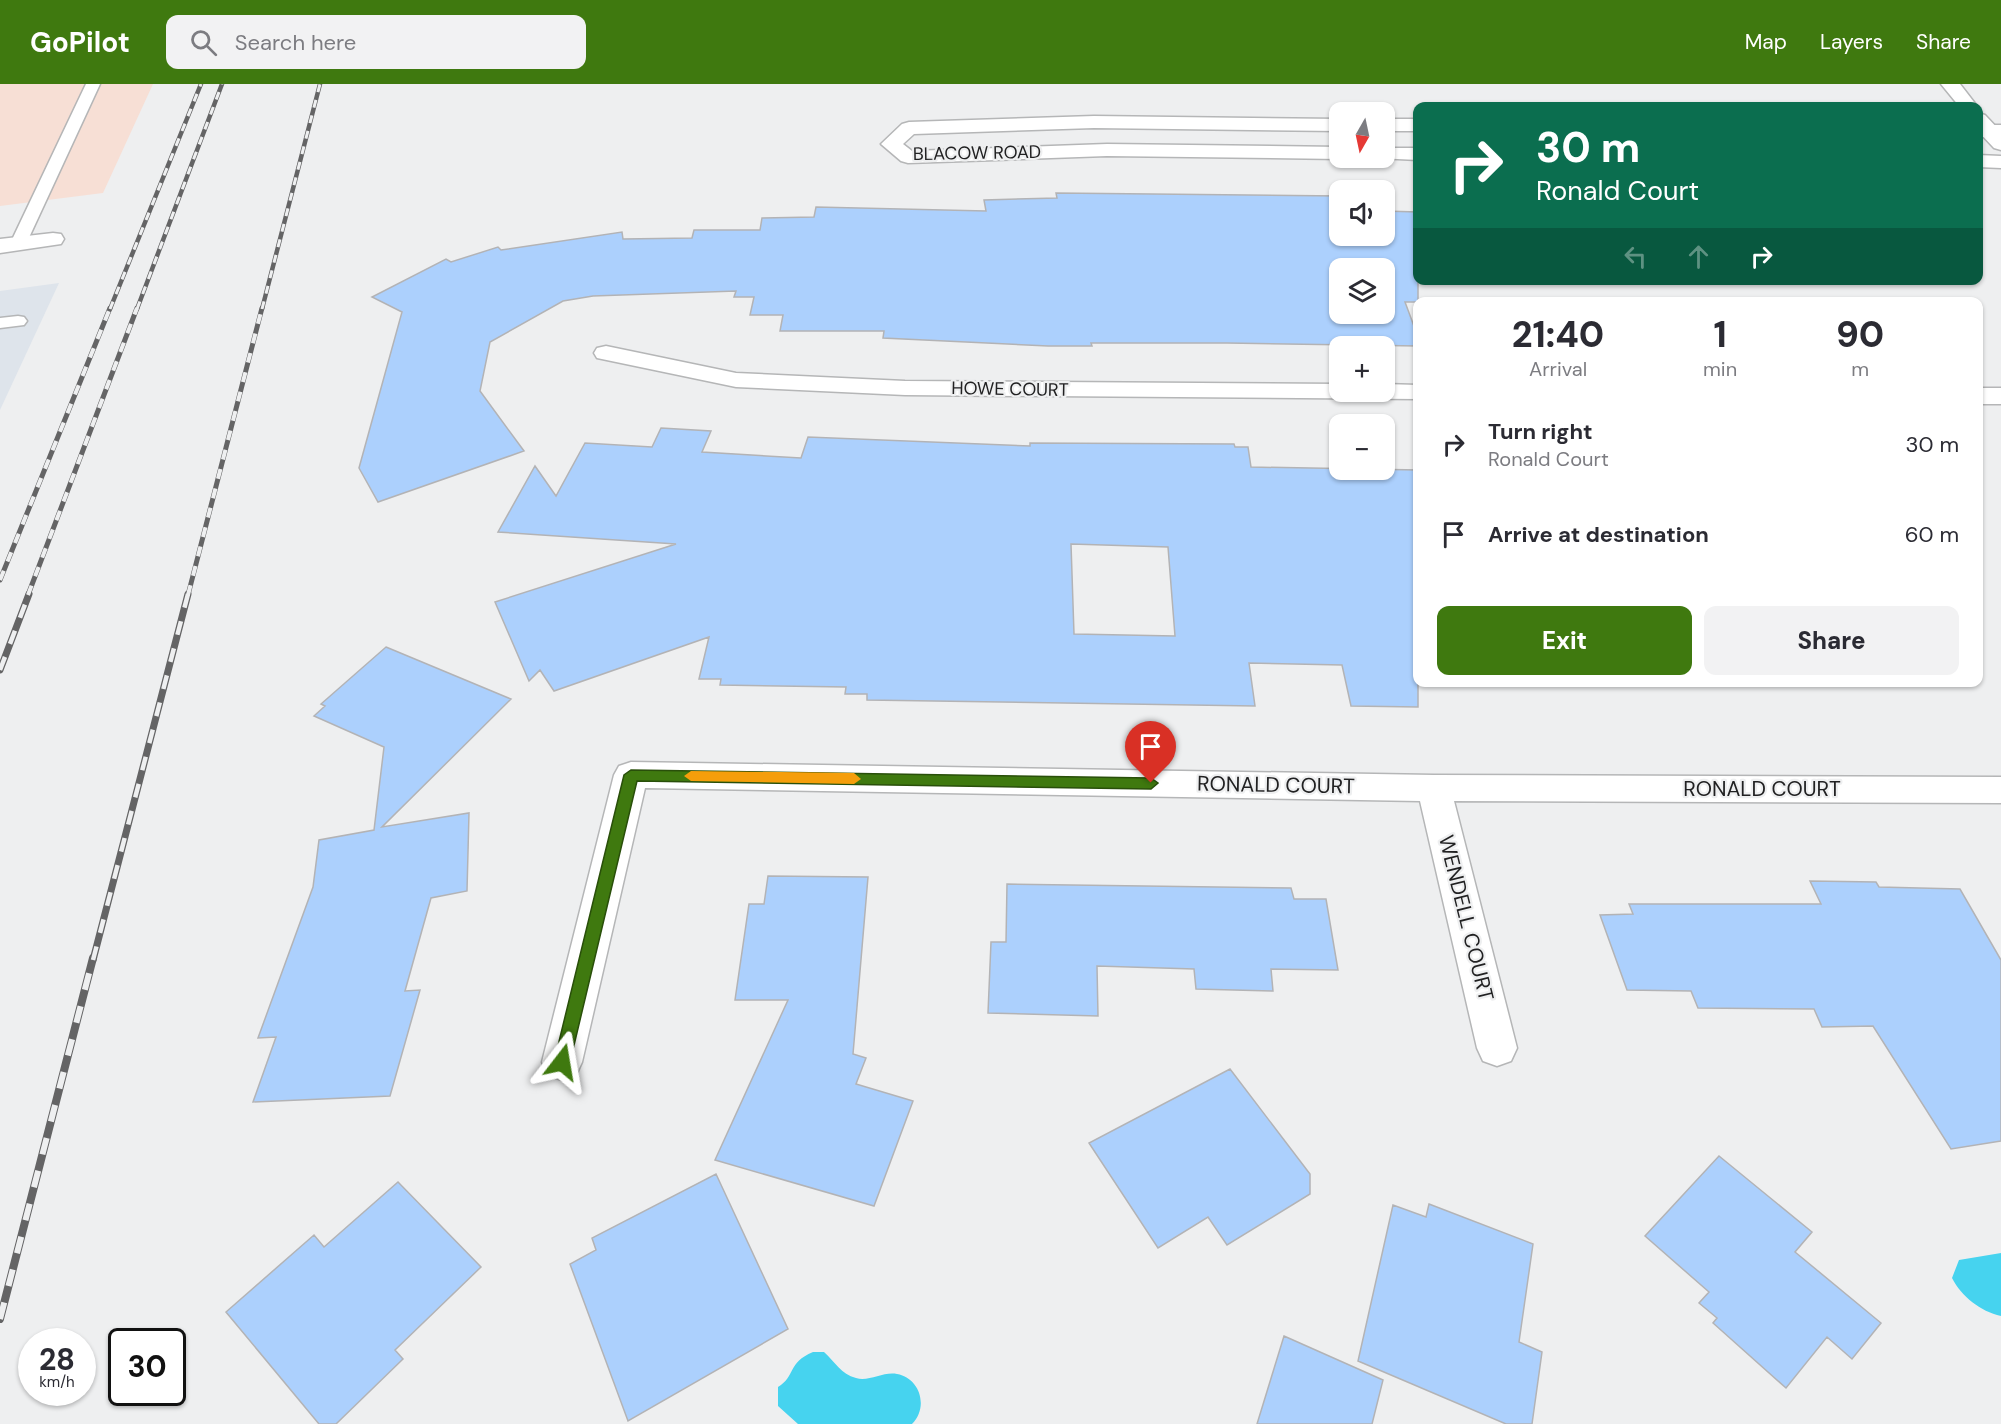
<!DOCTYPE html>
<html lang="en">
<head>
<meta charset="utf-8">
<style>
	:root { --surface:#fff; --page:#f2f2f3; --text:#2b2b33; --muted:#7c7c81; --accent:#3f790f }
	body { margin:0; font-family:"DM Sans",sans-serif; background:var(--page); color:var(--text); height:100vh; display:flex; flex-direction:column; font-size:22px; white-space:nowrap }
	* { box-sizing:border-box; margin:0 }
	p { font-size:20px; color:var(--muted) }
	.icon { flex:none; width:33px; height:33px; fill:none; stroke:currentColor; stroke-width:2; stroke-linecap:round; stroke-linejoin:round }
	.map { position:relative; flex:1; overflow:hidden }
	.details { position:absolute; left:1413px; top:213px; width:570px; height:390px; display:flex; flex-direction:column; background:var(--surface); border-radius:12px; box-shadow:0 2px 4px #0004 }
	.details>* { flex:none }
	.top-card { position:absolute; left:1413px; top:18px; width:570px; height:183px; border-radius:12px; box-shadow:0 2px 4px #0004; background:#0b6e4f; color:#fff; overflow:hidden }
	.needle { width:39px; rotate:189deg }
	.buttons { position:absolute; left:1329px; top:18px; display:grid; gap:12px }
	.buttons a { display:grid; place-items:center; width:66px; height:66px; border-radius:12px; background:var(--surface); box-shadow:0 2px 4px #0004; font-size:30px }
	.speed { position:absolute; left:18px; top:1244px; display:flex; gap:12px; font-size:30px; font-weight:700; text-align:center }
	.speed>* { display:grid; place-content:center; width:78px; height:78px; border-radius:50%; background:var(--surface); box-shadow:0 2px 4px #0004; line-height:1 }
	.speed small { font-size:15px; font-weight:400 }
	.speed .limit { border:3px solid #111; border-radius:9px; background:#fff; color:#111 }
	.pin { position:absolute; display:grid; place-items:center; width:51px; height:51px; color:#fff; margin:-62px -26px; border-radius:50% 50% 50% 0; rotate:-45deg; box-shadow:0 0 6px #0007 }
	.pin .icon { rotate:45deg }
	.me { position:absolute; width:66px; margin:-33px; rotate:14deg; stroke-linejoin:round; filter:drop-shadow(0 0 4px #0008) }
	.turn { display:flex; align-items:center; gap:21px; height:126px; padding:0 24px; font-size:27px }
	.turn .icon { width:78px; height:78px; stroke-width:2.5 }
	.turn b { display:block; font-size:42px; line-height:51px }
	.lanes { display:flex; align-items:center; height:57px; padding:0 24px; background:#0003; justify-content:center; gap:30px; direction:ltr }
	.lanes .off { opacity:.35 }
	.eta { display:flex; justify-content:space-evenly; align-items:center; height:102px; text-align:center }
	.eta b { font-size:36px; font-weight:800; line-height:42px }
	.primary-button { display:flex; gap:12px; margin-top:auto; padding:12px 24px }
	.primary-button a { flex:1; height:69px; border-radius:12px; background:var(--accent); color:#fff; font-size:24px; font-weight:800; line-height:69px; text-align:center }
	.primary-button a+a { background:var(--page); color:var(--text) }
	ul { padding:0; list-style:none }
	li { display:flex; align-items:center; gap:18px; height:90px; padding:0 24px }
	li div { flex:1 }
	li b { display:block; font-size:22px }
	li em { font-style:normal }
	header { display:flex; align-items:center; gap:36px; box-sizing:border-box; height:84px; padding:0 30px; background:var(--accent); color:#fff }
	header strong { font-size:28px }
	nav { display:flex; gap:33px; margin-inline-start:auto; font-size:21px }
	.search { width:420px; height:54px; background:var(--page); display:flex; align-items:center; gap:15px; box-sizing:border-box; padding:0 21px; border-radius:12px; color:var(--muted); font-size:22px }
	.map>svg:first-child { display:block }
	.built { fill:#dee4eb }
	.industrial { fill:#f7dfd5 }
	.water { fill:#46d3ef }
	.building { fill:#acd0fd; stroke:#b3b3b5; stroke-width:1.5; fill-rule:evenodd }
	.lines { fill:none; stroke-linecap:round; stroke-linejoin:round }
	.service-casing { stroke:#b5b6b7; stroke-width:3 }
	.minor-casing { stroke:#b5b6b7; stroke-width:3 }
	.tertiary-casing { stroke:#b5b6b7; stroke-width:3 }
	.service { fill:#fff; fill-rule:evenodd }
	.minor { fill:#fff; fill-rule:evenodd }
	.tertiary { fill:#fff; fill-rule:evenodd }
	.rail-far3-casing { stroke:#646465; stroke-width:4.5 }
	.rail-far2-casing { stroke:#646465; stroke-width:5 }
	.rail-far1-casing { stroke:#646465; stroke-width:7 }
	.rail-casing { stroke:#646465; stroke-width:8 }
	.rail-far3 { stroke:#eeeff0; stroke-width:3; stroke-dasharray:8; stroke-linecap:butt }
	.rail-far2 { stroke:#eeeff0; stroke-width:4; stroke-dasharray:10; stroke-linecap:butt }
	.rail-far1 { stroke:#eeeff0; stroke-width:4.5; stroke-dasharray:14; stroke-linecap:butt }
	.rail { stroke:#eeeff0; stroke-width:6; stroke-dasharray:17; stroke-linecap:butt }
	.route { fill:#3f790f; stroke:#294f0a; stroke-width:1.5 }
	.slow { fill:#f59e0b }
	.labels { text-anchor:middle; stroke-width:4.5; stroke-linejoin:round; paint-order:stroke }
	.far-street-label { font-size:18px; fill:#212122; stroke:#eeeff0 }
	.street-label { font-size:21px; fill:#212122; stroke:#eeeff0 }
</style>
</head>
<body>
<header>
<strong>GoPilot</strong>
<div class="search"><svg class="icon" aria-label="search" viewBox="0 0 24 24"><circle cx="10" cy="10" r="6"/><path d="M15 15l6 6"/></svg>Search here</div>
<nav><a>Map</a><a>Layers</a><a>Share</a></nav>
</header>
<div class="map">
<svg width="2001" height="1340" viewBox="0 0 2001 1340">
	<rect width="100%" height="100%" fill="#eeeff0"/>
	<!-- built -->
	<path class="built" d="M59,199L0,326V207Z"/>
	<!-- industrial -->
	<path class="industrial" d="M0,0H153L103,109L0,122Z"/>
	<!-- water -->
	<path class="water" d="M2001,1169V1232C1980,1227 1962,1213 1952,1194L1959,1176Z
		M813,1268H824C835,1278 841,1290 856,1294C869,1298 884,1287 897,1290C920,1294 929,1323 912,1340H798L778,1322V1303C796,1292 787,1279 813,1268Z"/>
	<!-- building -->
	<path class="building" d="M1056,109L1340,112V152H1384V127L1418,128V218H1405L1418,253V262L1227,259H1091L1092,262H1048L883,254L884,247H780L783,231H750L754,213H734L736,207L593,212L563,217L490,258L480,307L524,367L378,418L359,384L402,228L372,213L446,175L451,178L498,163L501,166L622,148L623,155L692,154L694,146H760L762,134L814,133L816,123L986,127L984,116L1057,114ZM1340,184H1384V230H1340Z
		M661,344L711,347L702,368L801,374L808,353L1030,362V359L1234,360L1235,363H1248L1251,383L1418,386V623L1351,622L1342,581L1249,579L1255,622L867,616V610H845L846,603L720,601L721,595H699L709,553L554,607L540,586L529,597L495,518L676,460L498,448L535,382L556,412L585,359L652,363ZM1071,460L1168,463L1175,552L1074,550Z
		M386,563L511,615L382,743L469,729L467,807L431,814L405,907L420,906L390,1012L253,1018L276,953L258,954L313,803L319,756L374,746L384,663L314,632L325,622L321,620Z
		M768,792L868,793L853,970L866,974L856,1000L913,1017L874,1122L715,1076L788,916H735L749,820H764Z
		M1810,797L1876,798L1879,803L1960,805L2001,876V1057L1951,1065L1873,942L1822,943L1814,925L1698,924L1691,907L1627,906L1600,831L1633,830L1629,820H1821Z
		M1007,800L1291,804L1294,815H1326L1338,886L1271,885L1273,907L1196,905L1194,885L1097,882L1098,932L988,929L991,858H1006Z
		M1230,985L1310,1090V1110L1227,1161L1208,1133L1158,1164L1089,1059Z
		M1719,1072L1812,1148L1795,1168L1881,1239L1852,1275L1827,1253L1786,1304L1713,1239L1717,1234L1699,1219L1709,1208L1645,1152Z
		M716,1090L788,1245L628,1337L570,1180L596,1166L592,1154Z
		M398,1098L481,1183L395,1266L403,1275L336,1340H319L226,1228L314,1151L324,1163Z
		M1429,1120L1533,1160L1519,1258L1542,1268L1532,1340H1506L1358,1277L1393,1121L1426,1133Z
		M1284,1252L1383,1296L1372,1340H1257Z"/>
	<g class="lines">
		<defs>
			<path id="service" d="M86,0H100L26,160L18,165L12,163L10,160Z
				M18,232L24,233L27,237L24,241L0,244V234Z"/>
			<path id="minor" d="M1941,0H1960L1977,22H1959Z
				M1978,29L1985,31L2001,48V66L1994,64L1978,47Z
				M606,262L736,289L905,297L1340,300V308H1384V300L1418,301V315L905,311L736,303L597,274L594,269L597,264Z
				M1978,304H2001V320H1978Z
				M631,678L1434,691L2001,693V719L1454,717L1517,964L1511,977L1497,982L1483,977L1477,964L1420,717L645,704L582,978L576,991L562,996L548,991L542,978L614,691L619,682Z"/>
			<path id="tertiary" d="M1094,32L1340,35V47L1094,44L914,50L903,60L912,67L1107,60L1340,63V74H1346L1340,75L1107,72L908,79L901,77L881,60L902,40L909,38Z
				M1384,35H1418V47H1384Z
				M1978,41H2001V53H1978Z
				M1384,64H1418V76L1377,74H1384Z
				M1978,71L2001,72V84L1978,83Z
				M53,149L61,150L64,155L61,160L0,169V155Z"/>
		</defs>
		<!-- service casing -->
		<use href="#service" class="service-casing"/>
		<!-- minor casing -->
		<use href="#minor" class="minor-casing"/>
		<!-- tertiary casing -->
		<use href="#tertiary" class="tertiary-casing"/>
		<!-- service -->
		<use href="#service" class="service"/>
		<!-- minor -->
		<use href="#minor" class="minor"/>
		<!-- tertiary -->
		<use href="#tertiary" class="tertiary"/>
		<defs>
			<path id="rail-far3" d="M110,225L201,0
				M137,225L222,0
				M262,225L320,0"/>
			<path id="rail-far2" d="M0,496L110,224
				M28,511L137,224
				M188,511L262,224"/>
			<path id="rail-far1" d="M0,586L29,510
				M93,876L188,510"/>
			<path id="rail" d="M0,1235L93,874"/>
		</defs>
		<!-- rail-far3 casing -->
		<use href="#rail-far3" class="rail-far3-casing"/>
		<!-- rail-far2 casing -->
		<use href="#rail-far2" class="rail-far2-casing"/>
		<!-- rail-far1 casing -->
		<use href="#rail-far1" class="rail-far1-casing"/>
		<!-- rail casing -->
		<use href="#rail" class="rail-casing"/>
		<!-- rail-far3 -->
		<use href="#rail-far3" class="rail-far3"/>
		<!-- rail-far2 -->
		<use href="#rail-far2" class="rail-far2"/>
		<!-- rail-far1 -->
		<use href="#rail-far1" class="rail-far1"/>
		<!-- rail -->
		<use href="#rail" class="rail"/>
	</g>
	<!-- route -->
	<path class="route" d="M631,686L1151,694L1158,699L1151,705L637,697L570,978L568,983L562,986L556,983L554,978L624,691Z"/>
	<!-- slow -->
	<path class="slow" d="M691,687L854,689L861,695L854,700L691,697L684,692Z"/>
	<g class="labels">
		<!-- far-street labels -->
		<g class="far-street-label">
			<text transform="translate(977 69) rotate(-1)" y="6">BLACOW ROAD</text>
			<text transform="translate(1010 305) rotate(1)" y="6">HOWE COURT</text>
		</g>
		<!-- street labels -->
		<g class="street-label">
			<text transform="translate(1276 701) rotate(1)" y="7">RONALD COURT</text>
			<text x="1762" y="712">RONALD COURT</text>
			<text transform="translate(1466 834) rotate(76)" y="7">WENDELL COURT</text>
		</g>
	</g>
</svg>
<div class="buttons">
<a><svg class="needle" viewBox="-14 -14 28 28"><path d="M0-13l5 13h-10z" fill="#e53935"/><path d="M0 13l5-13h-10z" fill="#7c7c81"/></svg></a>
<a><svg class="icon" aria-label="sound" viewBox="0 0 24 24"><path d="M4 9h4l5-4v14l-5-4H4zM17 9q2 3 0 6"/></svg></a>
<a><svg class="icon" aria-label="layers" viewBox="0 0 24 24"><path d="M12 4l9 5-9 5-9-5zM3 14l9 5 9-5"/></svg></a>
<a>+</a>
<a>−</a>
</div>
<div class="speed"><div>28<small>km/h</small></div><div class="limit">30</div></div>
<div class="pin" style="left:1151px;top:699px;background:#d93025"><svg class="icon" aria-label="arrive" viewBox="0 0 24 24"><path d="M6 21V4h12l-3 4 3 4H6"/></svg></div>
<svg class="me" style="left:562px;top:978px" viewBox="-20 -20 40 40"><path d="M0-17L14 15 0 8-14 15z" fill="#3f790f" stroke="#fff" stroke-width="4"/></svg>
<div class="top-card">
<div class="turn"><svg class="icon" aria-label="right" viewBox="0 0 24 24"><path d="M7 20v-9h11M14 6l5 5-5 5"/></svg><div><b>30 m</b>Ronald Court</div></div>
<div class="lanes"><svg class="icon off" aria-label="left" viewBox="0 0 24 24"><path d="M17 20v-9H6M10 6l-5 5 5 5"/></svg><svg class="icon off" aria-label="ahead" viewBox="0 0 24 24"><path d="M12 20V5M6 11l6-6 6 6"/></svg><svg class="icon" aria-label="right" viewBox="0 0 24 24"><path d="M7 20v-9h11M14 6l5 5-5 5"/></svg></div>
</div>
<section class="details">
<div class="eta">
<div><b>21:40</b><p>Arrival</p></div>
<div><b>1</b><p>min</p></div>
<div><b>90</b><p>m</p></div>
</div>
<ul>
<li><svg class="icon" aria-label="right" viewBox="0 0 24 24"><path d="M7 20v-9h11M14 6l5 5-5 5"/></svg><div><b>Turn right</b><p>Ronald Court</p></div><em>30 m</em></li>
<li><svg class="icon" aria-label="arrive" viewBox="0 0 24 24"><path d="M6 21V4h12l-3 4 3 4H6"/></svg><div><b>Arrive at destination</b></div><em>60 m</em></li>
</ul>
<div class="primary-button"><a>Exit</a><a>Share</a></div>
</section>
</div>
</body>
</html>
